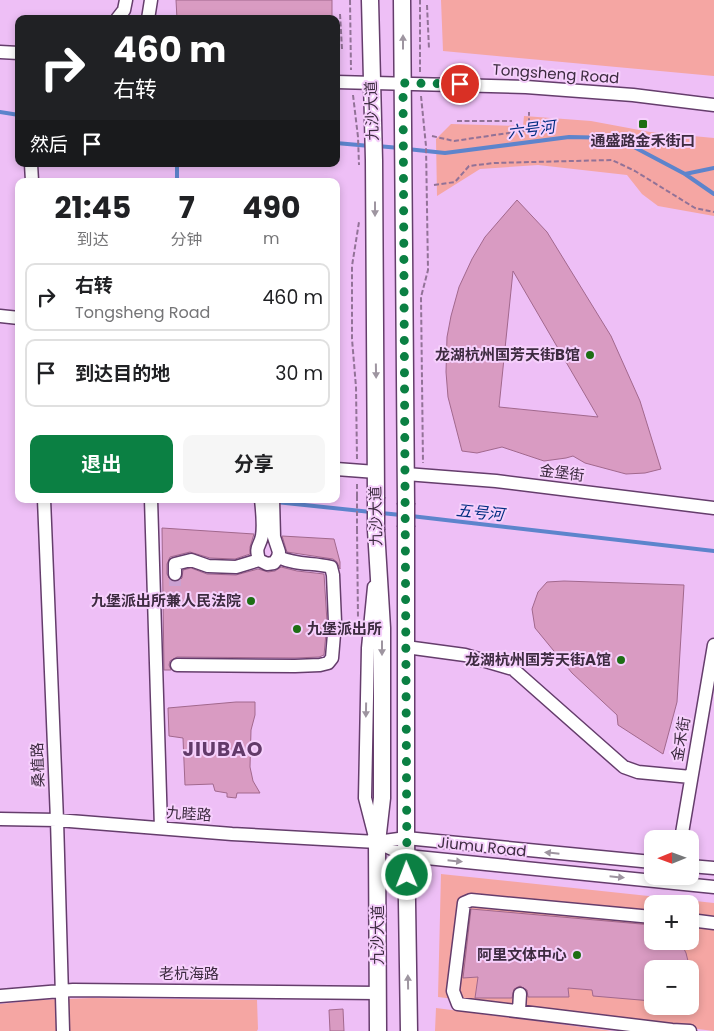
<!DOCTYPE html>
<html lang="zh">
<head>
<meta charset="utf-8">
<style>
	:root { --surface:#fff; --page:#f6f6f6; --text:#202124; --muted:#757577; --line:#e0e0e0; --accent:#0b8043 }
	body { margin:0; font-family:Poppins,"Noto Sans SC",sans-serif; background:var(--page); color:var(--text); height:100vh; display:flex; flex-direction:column; font-size:19px; white-space:nowrap }
	* { box-sizing:border-box; margin:0 }
	p { font-size:16px; color:var(--muted) }
	.icon { flex:none; width:28px; height:28px; fill:none; stroke:currentColor; stroke-width:2; stroke-linecap:round; stroke-linejoin:round }
	.map { position:relative; flex:1; overflow:hidden }
	.details { position:absolute; left:15px; top:178px; width:325px; height:325px; display:flex; flex-direction:column; background:var(--surface); border-radius:10px; box-shadow:0 2px 8px #0003 }
	.details>* { flex:none }
	.banner { position:absolute; left:15px; top:15px; width:325px; height:152px; border-radius:10px; box-shadow:0 2px 8px #0003; background:#202124; color:#fff; overflow:hidden }
	.needle { width:32px; rotate:269deg }
	.buttons { position:absolute; left:644px; top:830px; display:grid; gap:10px }
	.buttons a { display:grid; place-items:center; width:55px; height:55px; border-radius:10px; background:var(--surface); box-shadow:0 2px 8px #0003; font-size:25px }
	.pin { position:absolute; display:grid; place-items:center; width:42px; height:42px; color:#fff; margin:-21px; border:2px solid #fff; border-radius:50%; box-shadow:0 1px 5px #0007 }
	.me { position:absolute; width:55px; margin:-28px; rotate:359deg; stroke-linejoin:round; filter:drop-shadow(0 0 4px #0008) }
	.turn { display:flex; align-items:center; gap:18px; height:105px; padding:0 15px; font-size:22px }
	.turn .icon { width:65px; height:65px; stroke-width:2.5 }
	.turn b { display:block; font-size:35px; line-height:42px }
	.then { display:flex; align-items:center; height:48px; padding:0 15px; background:#0003; gap:10px; font-size:19px }
	.eta { display:flex; justify-content:space-evenly; align-items:center; height:85px; text-align:center }
	.eta b { font-size:30px; font-weight:700; line-height:35px }
	.action { display:flex; gap:10px; margin-top:auto; padding:10px 15px }
	.action a { flex:1; height:58px; border-radius:10px; background:var(--accent); color:#fff; font-size:20px; font-weight:700; line-height:58px; text-align:center }
	.action a+a { background:var(--page); color:var(--text) }
	ul { padding:0; list-style:none }
	li { display:flex; align-items:center; gap:15px; height:68px; margin:0 10px 8px; padding:0 5px; border:2px solid var(--line); border-radius:10px }
	li div { flex:1 }
	li b { display:block; font-size:19px }
	li em { font-style:normal }
	.map>svg:first-child { display:block }
	.green { fill:#f5a6a3; fill-rule:evenodd }
	.lines { fill:none; stroke-linecap:round; stroke-linejoin:round }
	.stream { stroke:#5d84cc; stroke-width:4 }
	.building { fill:#d99bc2; stroke:#a2688d; fill-rule:evenodd }
	.minor-tunnel { stroke:#cba1d2; stroke-width:12; stroke-dasharray:12 6; stroke-linecap:butt }
	.minor-casing { stroke:#653d6c; stroke-width:15 }
	.major-casing { stroke:#653d6c; stroke-width:19 }
	.path { stroke:#927297; stroke-width:2; stroke-dasharray:5 2.5; stroke-linecap:butt }
	.minor { stroke:#fff; stroke-width:12 }
	.major { stroke:#fff; stroke-width:16 }
	.major-bridge-casing { stroke:#653d6c; stroke-width:19; stroke-linecap:butt }
	.path-bridge { stroke:#927297; stroke-width:2; stroke-dasharray:5 2.5; stroke-linecap:butt }
	.major-bridge { stroke:#fff; stroke-width:16 }
	.oneway { fill:#9e95a0 }
	.route { stroke:#0b8043; stroke-width:9; stroke-dasharray:0 16.2 }
	.poi-dot { fill:#1d6e14; stroke:#f6d0fc; stroke-width:2 }
	.labels { text-anchor:middle; stroke-width:4; stroke-linejoin:round; paint-order:stroke }
	.street-label { font-size:15px; fill:#3d2b40; stroke:#f6d0fc }
	.poi-label { font-size:15px; font-weight:bold; fill:#3d2b40; stroke:#f6d0fc; text-anchor:end }
	.water-label { font-size:16px; font-style:italic; fill:#012d80; stroke:#f6d0fc }
	.district-label { font-size:20px; font-weight:bold; letter-spacing:1px; fill:#623a69; stroke:#f6d0fc }
</style>
</head>
<body>
<div class="map">
<svg width="714" height="1031" viewBox="0 0 714 1031">
	<rect width="100%" height="100%" fill="#eebff6"/>
	<!-- green -->
	<path class="green" d="M441,0H714V76L443,51Z
		M524,116L591,121L650,132L714,138V216L658,206L642,194L627,175L538,165L480,169L437,196L436,139L451,124L523,126Z
		M441,874L714,903V1031L438,997ZM652,904H690V941H652ZM652,969H690V1006H652Z
		M92,998L257,1000L258,1029L257,1031H0V1004L37,1000Z
		M436,1008L613,1031H435Z"/>
	<g class="lines">
		<!-- stream -->
		<path class="stream" d="M0,112L19,115
			M336,143L370,146
			M377,146L400,148
			M407,149L445,153L569,137L617,138L685,174L714,194
			M685,174L714,168
			M177,181V164
			M243,499L260,501
			M276,502L371,512
			M381,513L401,515
			M411,516L714,551"/>
	</g>
	<!-- building -->
	<path class="building" d="M176,0H332V19H177Z
		M517,200L547,232L611,336L640,401L661,469L645,473L626,474L585,463L573,456L566,458L544,461L502,447L477,453L462,451L448,397L446,372L447,337L451,316L459,287L472,259L485,237ZM513,271L598,417L499,407Z
		M162,528L254,534L250,547V554L235,559L210,558L190,552L170,557L167,564V574L171,581H179L182,578L183,570L191,568L207,574L236,575L258,569L268,572L275,571L281,567L297,571L324,574L327,622L324,655L319,657L295,658L177,657L170,661L169,665L171,670H164Z
		M282,536L334,539L340,562V569L337,562L333,559L287,552Z
		M564,581L684,585L677,702L663,754L618,725L617,715L572,673L535,628L532,609L538,592L547,582Z
		M236,702H255V715L251,730L250,767L253,781L260,793H237L236,798L227,797V793L215,791L213,784L185,785L183,738L169,736L168,708Z
		M471,909L652,925V941H680L686,953L690,969H652V1001L593,996L592,990L568,988L569,997H528L527,990L520,986L514,989L512,998H475L478,977L463,978Z
		M343,1009L344,1031H330L329,1010Z"/>
	<g class="lines">
		<!-- minor-tunnel -->
		<path class="minor-tunnel" d="M175,574V596"/>
		<defs>
			<path id="minor" d="M117,19L124,10L126,0
				M148,19L151,0
				M0,52L19,53
				M336,82L526,87L633,95L714,105
				M31,164L32,181
				M0,316L19,318
				M336,469L376,472
				M406,474L496,481L714,508
				M44,499L57,820L63,1031
				M151,499L161,828
				M261,499C262,510 264,525 262,536C259,549 255,545 259,560L267,564L274,563L278,557L279,552L274,537L273,499
				M175,574V564L191,560L208,566L236,567L259,560
				M374,587L368,648L365,798L375,837
				M406,647L465,655L513,669L624,767L638,772L691,777
				M177,665L295,666L320,665L328,663L332,658L335,622L333,575L331,567C311,562 299,566 278,557
				M0,819L57,820L232,834L377,842L406,838L652,862
				M681,839L714,645
				M377,842L407,856L714,887
				M690,866L714,868
				M652,917L471,900L464,903L453,991L458,1004L672,1030L690,1031
				M690,920L714,923
				M0,996L73,990L378,993
				M519,1010L520,994"/>
			<path id="major" d="M370,0L374,160L376,497
				M402,0L406,503
				M406,527V838L409,1031
				M376,530L382,628V798L377,842L378,1031"/>
		</defs>
		<!-- minor casing -->
		<use href="#minor" class="minor-casing"/>
		<!-- major casing -->
		<use href="#major" class="major-casing"/>
		<!-- path -->
		<path class="path" d="M350,0L351,70
			M427,5L429,49
			M340,14L342,49
			M420,72V0
			M353,95L358,137L359,165
			M421,96L426,146L428,270L421,297L423,463
			M336,118H338
			M457,121H512
			M432,136L454,141L529,130V112
			M434,185L455,182L469,166L494,163L612,160L635,171L695,208L714,212
			M357,459L356,387L352,339V266L359,222
			M357,484V496
			M357,529L358,619"/>
		<!-- minor -->
		<use href="#minor" class="minor"/>
		<!-- major -->
		<use href="#major" class="major"/>
		<defs>
			<path id="major-bridge" d="M376,497V530
				M406,503V527"/>
		</defs>
		<!-- major-bridge casing -->
		<use href="#major-bridge" class="major-bridge-casing"/>
		<!-- path-bridge -->
		<path class="path-bridge" d="M357,496V529"/>
		<!-- major-bridge -->
		<use href="#major-bridge" class="major-bridge"/>
	</g>
	<!-- one-way arrows -->
	<defs><path id="oneway-solid" d="M-6-.8H1V-3.2L6.5 0L1 3.2V.8H-6Z" transform="scale(1.25)"/></defs>
	<g class="oneway">
		<use href="#oneway-solid" transform="translate(403 42) rotate(-90)"/>
		<use href="#oneway-solid" transform="translate(375 209) rotate(90)"/>
		<use href="#oneway-solid" transform="translate(376 371) rotate(89)"/>
		<use href="#oneway-solid" transform="translate(382 648) rotate(90)"/>
		<use href="#oneway-solid" transform="translate(366 710) rotate(91)"/>
		<use href="#oneway-solid" transform="translate(552 853) rotate(-174)"/>
		<use href="#oneway-solid" transform="translate(455 861) rotate(6)"/>
		<use href="#oneway-solid" transform="translate(617 877) rotate(6)"/>
		<use href="#oneway-solid" transform="translate(408 982) rotate(-91)"/>
	</g>
	<g class="lines">
		<!-- route -->
		<path class="route" d="M407,875L403,83L460,84"/>
	</g>
	<!-- markers -->
	<g class="poi-dot">
		<rect x="638" y="119" width="10" height="10" rx="2.5"/>
		<circle cx="590" cy="355" r="5"/>
		<circle cx="251" cy="601" r="5"/>
		<circle cx="297" cy="629" r="5"/>
		<circle cx="621" cy="660" r="5"/>
		<circle cx="577" cy="955" r="5"/>
	</g>
	<g class="labels">
		<!-- street labels -->
		<g class="street-label">
			<text transform="translate(556 74) rotate(4)" y="5">Tongsheng Road</text>
			<text transform="translate(372 111) rotate(-92)" y="5">九沙大道</text>
			<text transform="translate(562 473) rotate(7)" y="5">金堡街</text>
			<text transform="translate(376 516) rotate(-91)" y="5">九沙大道</text>
			<text transform="translate(681 739) rotate(-80)" y="5">金禾街</text>
			<text transform="translate(38 765) rotate(-92)" y="5">桑植路</text>
			<text transform="translate(189 814) rotate(4)" y="5">九睦路</text>
			<text transform="translate(482 847) rotate(6)" y="5">Jiumu Road</text>
			<text transform="translate(378 935) rotate(-90)" y="5">九沙大道</text>
			<text x="189" y="979">老杭海路</text>
		</g>
		<!-- poi labels -->
		<g class="poi-label">
			<text x="643" y="146" text-anchor="middle">通盛路金禾街口</text>
			<text x="580" y="360">龙湖杭州国芳天街B馆</text>
			<text x="241" y="606">九堡派出所兼人民法院</text>
			<text x="307" y="634" text-anchor="start">九堡派出所</text>
			<text x="611" y="665">龙湖杭州国芳天街A馆</text>
			<text x="567" y="960">阿里文体中心</text>
		</g>
		<!-- water labels -->
		<g class="water-label">
			<text transform="translate(531 129) rotate(-7)" y="6">六号河</text>
			<text transform="translate(480 512) rotate(6)" y="6">五号河</text>
		</g>
		<!-- district labels -->
		<g class="district-label">
			<text x="223" y="756">JIUBAO</text>
		</g>
	</g>
</svg>
<div class="buttons">
<a><svg class="needle" viewBox="-14 -14 28 28"><path d="M0-13l5 13h-10z" fill="#e53935"/><path d="M0 13l5-13h-10z" fill="#757577"/></svg></a>
<a>+</a>
<a>−</a>
</div>
<div class="pin" style="left:460px;top:84px;background:#d93025"><svg class="icon" aria-label="arrive" viewBox="0 0 24 24"><path d="M6 21V4h12l-3 4 3 4H6"/></svg></div>
<svg class="me" style="left:407px;top:875px" viewBox="-20 -20 40 40"><circle r="17" fill="#0b8043" stroke="#fff" stroke-width="3"/><path d="M0-11L8 9 0 5-8 9z" fill="#fff"/></svg>
<div class="banner">
<div class="turn"><svg class="icon" aria-label="right" viewBox="0 0 24 24"><path d="M7 20v-9h11M14 6l5 5-5 5"/></svg><div><b>460 m</b>右转</div></div>
<div class="then">然后<svg class="icon" aria-label="arrive" viewBox="0 0 24 24"><path d="M6 21V4h12l-3 4 3 4H6"/></svg></div>
</div>
<section class="details">
<div class="eta">
<div><b>21:45</b><p>到达</p></div>
<div><b>7</b><p>分钟</p></div>
<div><b>490</b><p>m</p></div>
</div>
<ul>
<li><svg class="icon" aria-label="right" viewBox="0 0 24 24"><path d="M7 20v-9h11M14 6l5 5-5 5"/></svg><div><b>右转</b><p>Tongsheng Road</p></div><em>460 m</em></li>
<li><svg class="icon" aria-label="arrive" viewBox="0 0 24 24"><path d="M6 21V4h12l-3 4 3 4H6"/></svg><div><b>到达目的地</b></div><em>30 m</em></li>
</ul>
<div class="action"><a>退出</a><a>分享</a></div>
</section>
</div>
</body>
</html>
